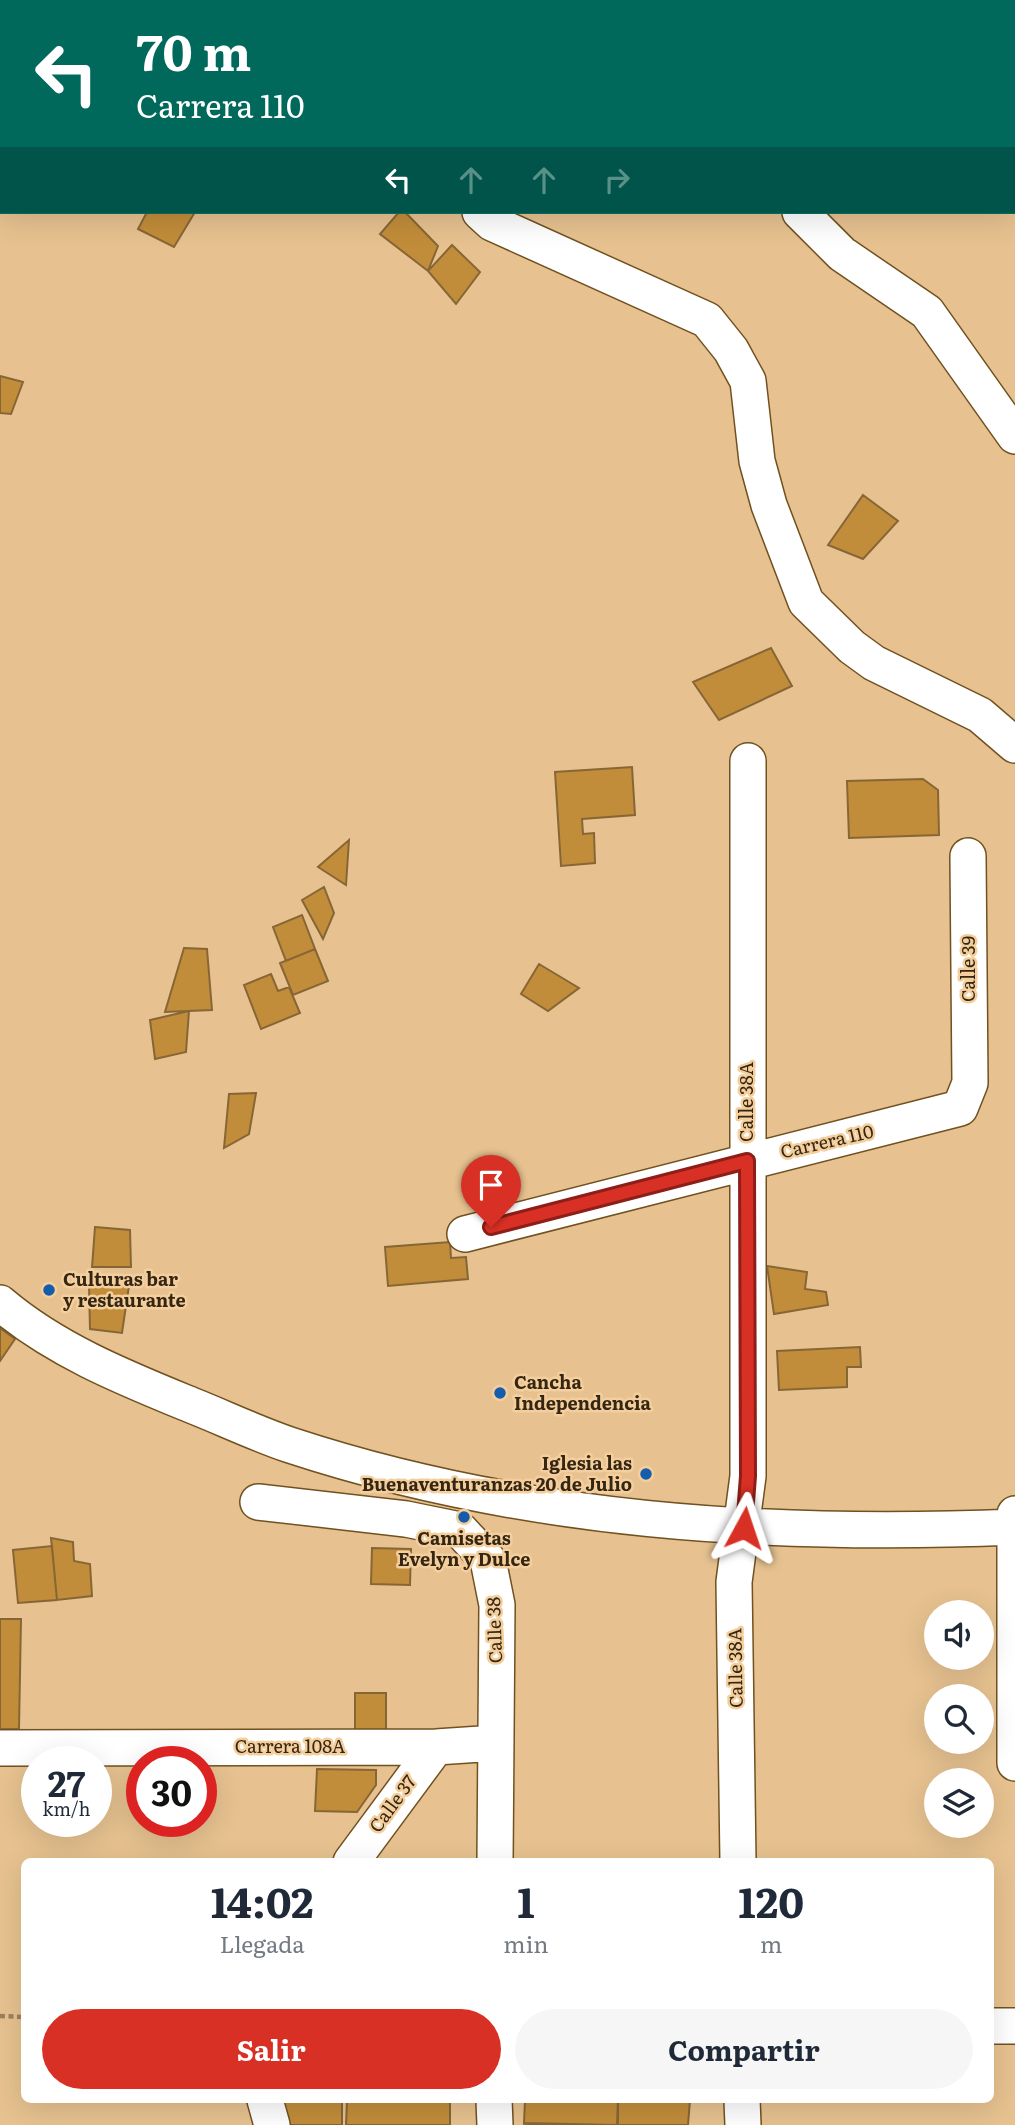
<!DOCTYPE html>
<html lang="es">
<head>
<meta charset="utf-8">
<style>
	:root { --surface:#fff; --page:#f6f6f7; --text:#1f2937; --muted:#747a83; --accent:#d93025 }
	body { margin:0; font-family:Literata,serif; background:var(--page); color:var(--text); height:100vh; display:flex; flex-direction:column; font-size:26px; white-space:nowrap }
	* { box-sizing:border-box; margin:0 }
	p { font-size:23px; color:var(--muted) }
	.icon { flex:none; width:38px; height:38px; fill:none; stroke:currentColor; stroke-width:2; stroke-linecap:round; stroke-linejoin:round }
	.map { position:relative; flex:1; overflow:hidden }
	.panel { position:absolute; left:21px; top:1858px; width:973px; height:245px; display:flex; flex-direction:column; background:var(--surface); border-radius:10px; box-shadow:0 7px 28px #0002 }
	.panel>* { flex:none }
	.top-card { position:absolute; left:0px; top:0px; width:1015px; height:214px; box-shadow:0 7px 28px #0002; background:#00695c; color:#fff; overflow:hidden }
	.controls { position:absolute; left:924px; top:1600px; display:grid; gap:14px }
	.controls a { display:grid; place-items:center; width:70px; height:70px; border-radius:50%; background:var(--surface); box-shadow:0 7px 28px #0002; font-size:35px }
	.speed { position:absolute; left:21px; top:1746px; display:flex; gap:14px; font-size:35px; font-weight:700; text-align:center }
	.speed>* { display:grid; place-content:center; width:91px; height:91px; border-radius:50%; background:var(--surface); box-shadow:0 7px 28px #0002; line-height:1 }
	.speed small { font-size:18px; font-weight:400 }
	.speed .limit { border:10px solid #d22; background:#fff; color:#111 }
	.pin { position:absolute; display:grid; place-items:center; width:60px; height:60px; color:#fff; margin:-72px -30px; border-radius:50% 50% 50% 0; rotate:-45deg; box-shadow:0 0 7px #0007 }
	.pin .icon { rotate:45deg }
	.me { position:absolute; width:77px; margin:-38px; rotate:5deg; stroke-linejoin:round; filter:drop-shadow(0 0 5px #0008) }
	.turn { display:flex; align-items:center; gap:24px; height:147px; padding:0 21px; font-size:32px }
	.turn .icon { width:91px; height:91px; stroke-width:2.5 }
	.turn b { display:block; font-size:49px; line-height:60px }
	.lanes { display:flex; align-items:center; height:66px; padding:0 21px; background:#0003; justify-content:center; gap:35px; direction:ltr }
	.lanes .off { opacity:.35 }
	.eta { display:flex; justify-content:space-evenly; align-items:center; height:119px; text-align:center }
	.eta b { font-size:42px; font-weight:700; line-height:49px }
	.button { display:flex; gap:14px; margin-top:auto; padding:14px 21px }
	.button a { flex:1; height:80px; border-radius:42px; background:var(--accent); color:#fff; font-size:28px; font-weight:700; line-height:80px; text-align:center }
	.button a+a { background:var(--page); color:var(--text) }
	.map>svg:first-child { display:block }
	.building { fill:#c28d3a; stroke:#876636; stroke-width:2 }
	.lines { fill:none; stroke-linecap:round; stroke-linejoin:round }
	.minor-casing { stroke:#70511f; stroke-width:38 }
	.path { stroke:#9c815b; stroke-width:4.5; stroke-dasharray:5 3.5; stroke-linecap:butt }
	.minor { stroke:#fff; stroke-width:35 }
	.route-casing { stroke:#8d1f18; stroke-width:18 }
	.route { stroke:#d93025; stroke-width:12 }
	.poi-dot { fill:#155cab; stroke:#f4cf9d; stroke-width:2.5 }
	.labels { text-anchor:middle; stroke-width:5; stroke-linejoin:round; paint-order:stroke }
	.street-label { font-size:18px; fill:#342612; stroke:#f4cf9d }
	.poi-label { font-size:18px; font-weight:bold; fill:#342612; stroke:#f4cf9d; text-anchor:start }
</style>
</head>
<body>
<div class="map">
<svg width="1015" height="2125" viewBox="0 0 1015 2125">
	<rect width="100%" height="100%" fill="#e7c290"/>
	<!-- building -->
	<path class="building" d="M147,212H195L174,247L138,229Z
		M399,212H405L438,246L428,271L380,234Z
		M452,245L480,272L456,304L428,271Z
		M0,376L23,382L11,414L0,413Z
		M863,495L898,521L863,559L828,545Z
		M771,648L792,686L719,720L693,682Z
		M632,767L635,815L582,819L583,834L594,833L595,863L561,866L555,772Z
		M923,779L938,790L939,835L849,838L847,781Z
		M349,840L346,885L318,867Z
		M324,887L334,913L323,939L302,900Z
		M302,915L315,949L286,961L273,927Z
		M184,948L207,949L212,1010L165,1012Z
		M315,949L328,981L293,995L280,963Z
		M539,964L579,988L548,1011L521,994Z
		M271,974L278,991L289,987L300,1013L261,1029L244,985Z
		M189,1011L186,1052L155,1059L150,1020Z
		M256,1093L249,1134L224,1148L229,1094Z
		M95,1227L130,1230L131,1267H92Z
		M450,1242L451,1258L466,1257L468,1279L388,1286L385,1247Z
		M767,1266L807,1272L805,1289L826,1292L828,1305L774,1314Z
		M130,1279L122,1333L90,1329L89,1285Z
		M0,1328L15,1339L0,1361Z
		M860,1347L861,1367H847V1387L779,1390L777,1351Z
		M51,1538L73,1542L74,1561L90,1564L92,1596L57,1600Z
		M52,1546L57,1600L18,1603L13,1550Z
		M372,1548L411,1549L410,1585L371,1584Z
		M0,1619H21L19,1729H0Z
		M355,1693H386V1730H355Z
		M317,1769L376,1770V1785L357,1812L315,1811Z
		M276,2100H342V2125H280Z
		M347,2100H450V2125H346Z
		M525,2100H618L617,2125L524,2123Z
		M618,2100H690L688,2125H618Z
		M524,2123L590,2125H524Z"/>
	<g class="lines">
		<defs>
			<path id="minor" d="M480,212L492,223L707,320L731,350L748,381L757,461L769,505L806,602L852,647L874,663L980,715L1015,745
				M800,212L842,254L927,312L1015,436
				M465,1234L960,1108L970,1083L968,856
				M0,1303C55,1350 125,1378 191,1405C224,1418 257,1434 290,1445C524,1522 771,1537 1015,1527
				M258,1502L406,1519L460,1530L488,1560L497,1605L495,1862
				M1015,1514V1763
				M0,1748L436,1747L496,1743
				M351,1862L436,1747
				M738,1862L734,1582L748,1476V761
				M990,2026H1015
				M265,2100L272,2125
				M494,2100L495,2125
				M742,2100L743,2125"/>
		</defs>
		<!-- minor casing -->
		<use href="#minor" class="minor-casing"/>
		<!-- path -->
		<path class="path" d="M155,2V0
			M0,2016L24,2017"/>
		<!-- minor -->
		<use href="#minor" class="minor"/>
	</g>
	<g class="lines">
		<defs>
			<path id="route" d="M491,1227L747,1161L748,1476L744,1528"/>
		</defs>
		<!-- route casing -->
		<use href="#route" class="route-casing"/>
		<!-- route -->
		<use href="#route" class="route"/>
	</g>
	<!-- markers -->
	<g class="poi-dot">
		<circle cx="49" cy="1290" r="7"/>
		<circle cx="500" cy="1393" r="7"/>
		<circle cx="646" cy="1474" r="7"/>
		<circle cx="464" cy="1517" r="7"/>
	</g>
	<g class="labels">
		<!-- street labels -->
		<g class="street-label">
			<text transform="translate(969 969) rotate(-90)" y="6">Calle 39</text>
			<text transform="translate(747 1102) rotate(-90)" y="6">Calle 38A</text>
			<text transform="translate(827 1142) rotate(-13)" y="6">Carrera 110</text>
			<text transform="translate(495 1630) rotate(-92)" y="6">Calle 38</text>
			<text transform="translate(736 1668) rotate(-91)" y="6">Calle 38A</text>
			<text x="290" y="1753">Carrera 108A</text>
			<text transform="translate(393 1804) rotate(-54)" y="6">Calle 37</text>
		</g>
		<!-- poi labels -->
		<g class="poi-label">
			<text x="63" y="1286">Culturas bar<tspan x="63" dy="21">y restaurante</tspan></text>
			<text x="514" y="1389">Cancha<tspan x="514" dy="21">Independencia</tspan></text>
			<text x="632" y="1470" text-anchor="end">Iglesia las<tspan x="632" dy="21">Buenaventuranzas 20 de Julio</tspan></text>
			<text x="464" y="1545" text-anchor="middle">Camisetas<tspan x="464" dy="21">Evelyn y Dulce</tspan></text>
		</g>
	</g>
</svg>
<div class="controls">
<a><svg class="icon" aria-label="sound" viewBox="0 0 24 24"><path d="M4 9h4l5-4v14l-5-4H4zM17 9q2 3 0 6"/></svg></a>
<a><svg class="icon" aria-label="search" viewBox="0 0 24 24"><circle cx="10" cy="10" r="6"/><path d="M15 15l6 6"/></svg></a>
<a><svg class="icon" aria-label="layers" viewBox="0 0 24 24"><path d="M12 4l9 5-9 5-9-5zM3 14l9 5 9-5"/></svg></a>
</div>
<div class="speed"><div>27<small>km/h</small></div><div class="limit">30</div></div>
<div class="pin" style="left:491px;top:1227px;background:#d93025"><svg class="icon" aria-label="arrive" viewBox="0 0 24 24"><path d="M6 21V4h12l-3 4 3 4H6"/></svg></div>
<svg class="me" style="left:744px;top:1528px" viewBox="-20 -20 40 40"><path d="M0-17L14 15 0 8-14 15z" fill="#d93025" stroke="#fff" stroke-width="4"/></svg>
<div class="top-card">
<div class="turn"><svg class="icon" aria-label="left" viewBox="0 0 24 24"><path d="M17 20v-9H6M10 6l-5 5 5 5"/></svg><div><b>70 m</b>Carrera 110</div></div>
<div class="lanes"><svg class="icon" aria-label="left" viewBox="0 0 24 24"><path d="M17 20v-9H6M10 6l-5 5 5 5"/></svg><svg class="icon off" aria-label="ahead" viewBox="0 0 24 24"><path d="M12 20V5M6 11l6-6 6 6"/></svg><svg class="icon off" aria-label="ahead" viewBox="0 0 24 24"><path d="M12 20V5M6 11l6-6 6 6"/></svg><svg class="icon off" aria-label="right" viewBox="0 0 24 24"><path d="M7 20v-9h11M14 6l5 5-5 5"/></svg></div>
</div>
<section class="panel">
<div class="eta">
<div><b>14:02</b><p>Llegada</p></div>
<div><b>1</b><p>min</p></div>
<div><b>120</b><p>m</p></div>
</div>
<div class="button"><a>Salir</a><a>Compartir</a></div>
</section>
</div>
</body>
</html>
